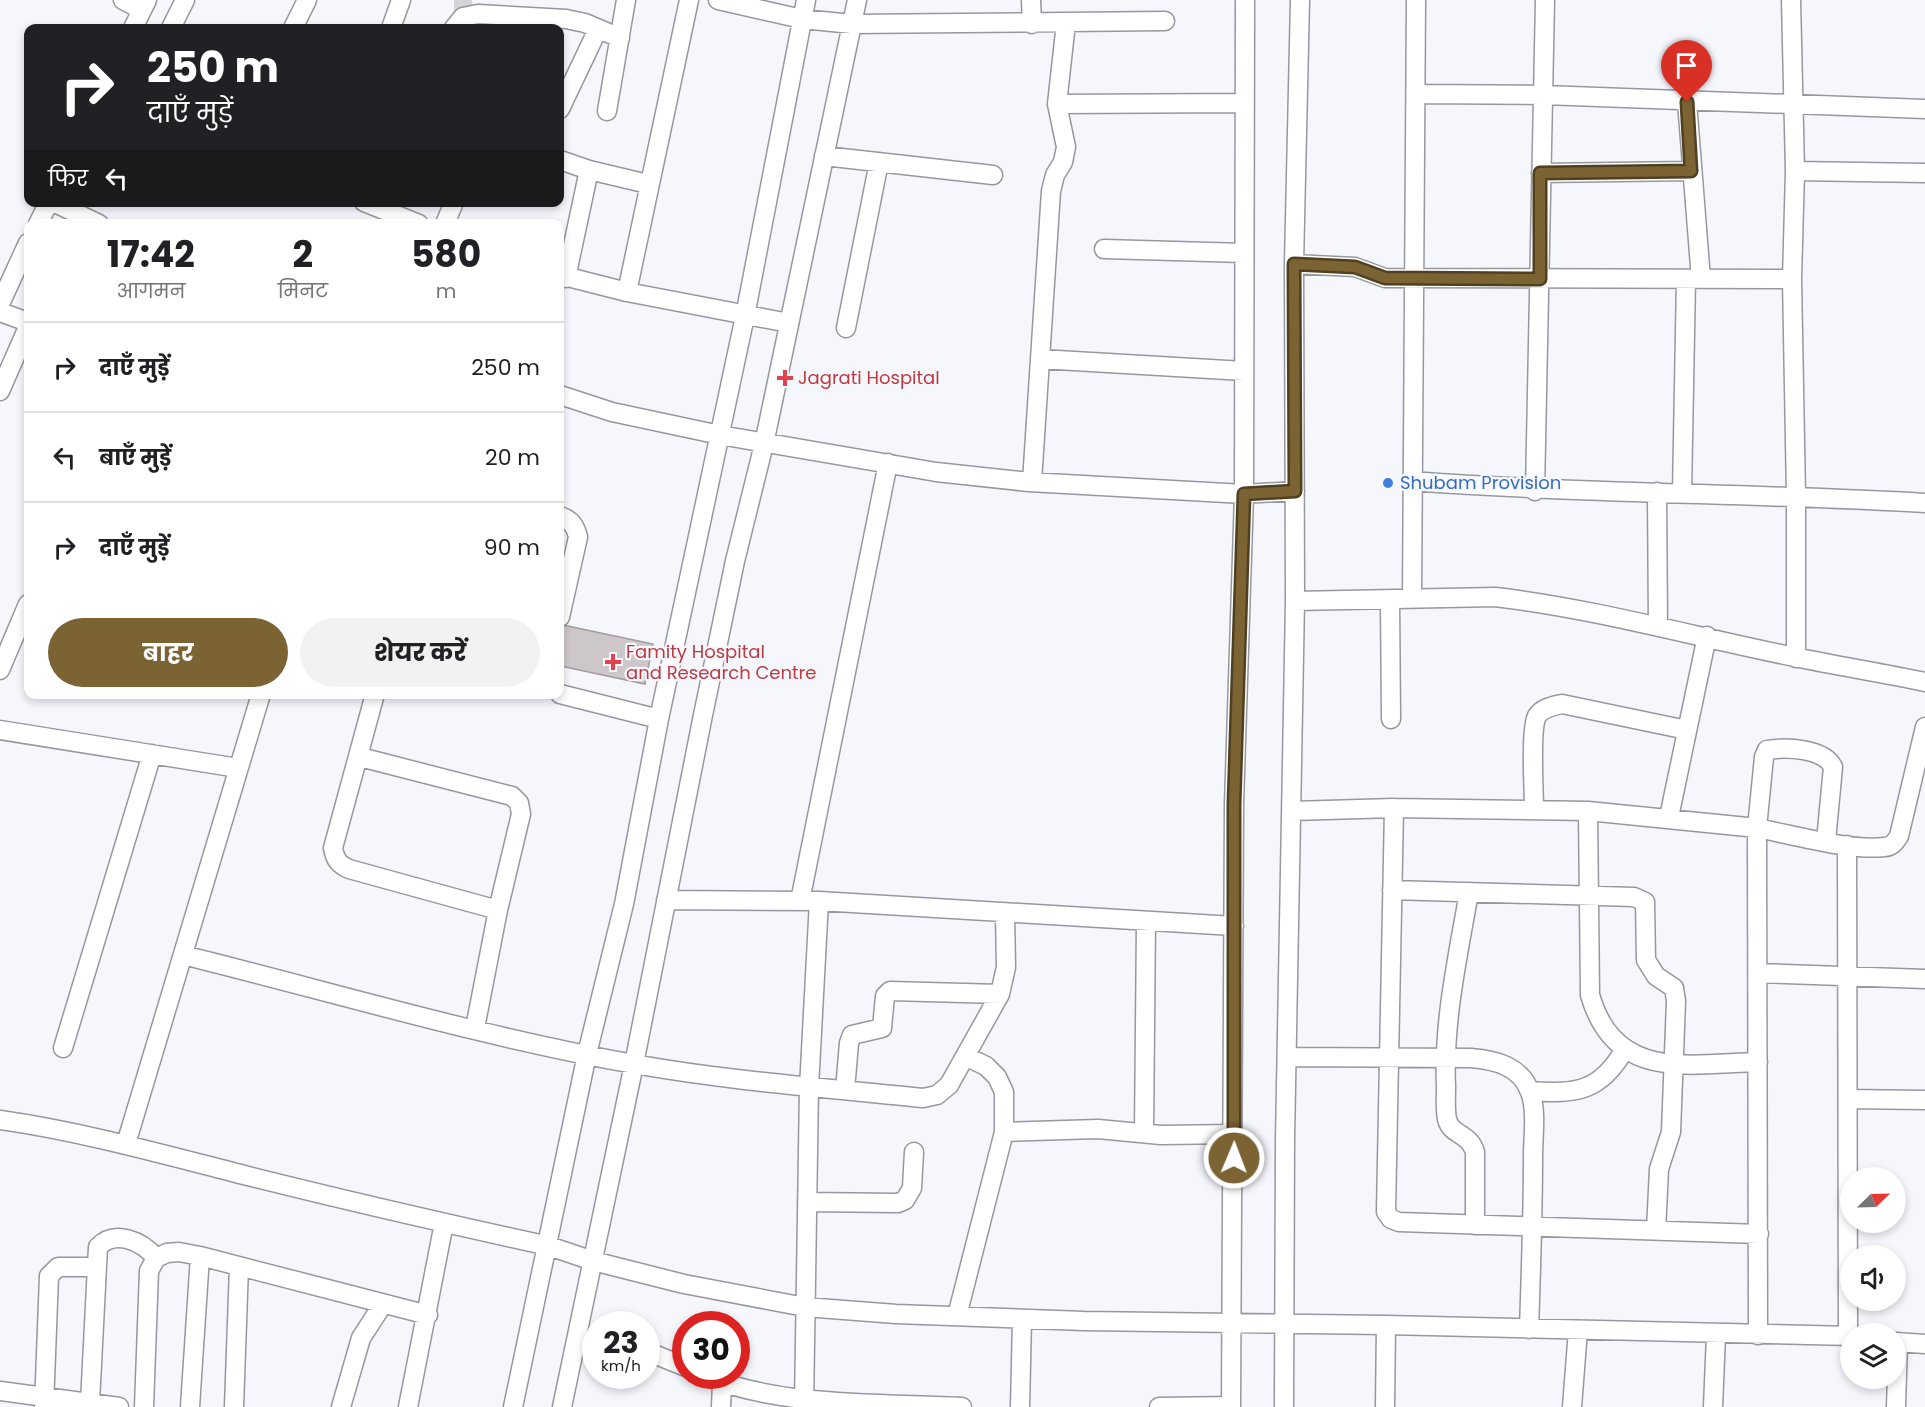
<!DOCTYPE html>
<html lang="hi">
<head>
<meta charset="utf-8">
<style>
	:root { --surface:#fff; --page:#f2f2f2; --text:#202124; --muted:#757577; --line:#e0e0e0; --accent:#7b6334 }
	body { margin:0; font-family:Poppins,"Noto Sans Devanagari",sans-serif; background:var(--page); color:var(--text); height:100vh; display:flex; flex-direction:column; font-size:22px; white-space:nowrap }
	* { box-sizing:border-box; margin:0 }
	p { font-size:20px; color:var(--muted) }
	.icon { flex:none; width:33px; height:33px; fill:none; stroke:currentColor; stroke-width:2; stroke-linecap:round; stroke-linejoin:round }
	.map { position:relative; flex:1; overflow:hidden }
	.side { position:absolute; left:24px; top:219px; width:540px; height:480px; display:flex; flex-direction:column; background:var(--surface); border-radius:12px; box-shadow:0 3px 9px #0003 }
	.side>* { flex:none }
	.guide { position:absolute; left:24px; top:24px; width:540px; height:183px; border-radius:12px; box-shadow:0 3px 9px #0003; background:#202124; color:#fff; overflow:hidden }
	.needle { width:39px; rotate:67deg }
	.controls { position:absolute; left:1840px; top:1167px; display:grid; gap:12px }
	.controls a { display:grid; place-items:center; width:66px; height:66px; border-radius:50%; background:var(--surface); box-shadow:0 3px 9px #0003; font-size:30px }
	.speed { position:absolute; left:582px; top:1311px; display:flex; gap:12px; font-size:30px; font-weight:700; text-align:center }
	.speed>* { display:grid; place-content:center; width:78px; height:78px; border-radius:50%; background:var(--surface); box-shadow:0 3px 9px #0003; line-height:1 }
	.speed small { font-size:15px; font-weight:400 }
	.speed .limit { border:9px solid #d22; background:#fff; color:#111 }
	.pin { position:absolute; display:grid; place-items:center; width:51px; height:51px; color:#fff; margin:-62px -26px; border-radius:50% 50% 50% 0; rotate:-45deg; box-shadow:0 0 6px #0007 }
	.pin .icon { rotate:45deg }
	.me { position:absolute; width:66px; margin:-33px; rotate:1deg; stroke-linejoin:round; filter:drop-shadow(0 0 4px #0008) }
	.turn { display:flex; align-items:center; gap:21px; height:126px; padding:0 24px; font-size:27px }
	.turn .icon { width:78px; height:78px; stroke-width:2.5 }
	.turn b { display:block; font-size:42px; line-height:51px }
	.then { display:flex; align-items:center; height:57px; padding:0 24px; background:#0003; gap:12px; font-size:22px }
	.eta { display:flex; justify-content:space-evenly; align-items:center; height:102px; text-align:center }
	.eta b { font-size:36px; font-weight:700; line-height:42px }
	.primary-button { display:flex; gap:12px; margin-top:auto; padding:12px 24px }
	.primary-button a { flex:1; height:69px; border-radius:36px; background:var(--accent); color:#fff; font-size:24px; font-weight:700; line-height:69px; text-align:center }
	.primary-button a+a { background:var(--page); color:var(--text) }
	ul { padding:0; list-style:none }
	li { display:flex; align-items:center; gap:18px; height:90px; padding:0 24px; border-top:2px solid var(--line) }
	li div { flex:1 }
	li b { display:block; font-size:22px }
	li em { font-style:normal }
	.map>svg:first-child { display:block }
	.building { fill:#cec7c9; stroke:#a29b9d; stroke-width:1.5 }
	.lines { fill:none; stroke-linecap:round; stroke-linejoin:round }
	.minor-tunnel { stroke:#d3d5db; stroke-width:18; stroke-dasharray:18 9; stroke-linecap:butt }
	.minor-casing { stroke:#96989d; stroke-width:21 }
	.minor { stroke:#fff; stroke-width:18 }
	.route-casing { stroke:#504022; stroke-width:15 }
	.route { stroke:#7b6334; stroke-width:10 }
	.health-dot { fill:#e0444e; stroke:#f5f7fd; stroke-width:2 }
	.shop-dot { fill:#3f7fe0; stroke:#f5f7fd; stroke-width:2 }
	.labels { text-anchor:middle; stroke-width:4.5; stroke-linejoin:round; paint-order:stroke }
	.health-label { font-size:18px; fill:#be3a42; stroke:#f5f7fd; text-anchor:start }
	.shop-label { font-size:18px; fill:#366cbe; stroke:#f5f7fd; text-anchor:start }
</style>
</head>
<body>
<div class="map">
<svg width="1925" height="1407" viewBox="0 0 1925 1407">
	<rect width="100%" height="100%" fill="#f5f7fd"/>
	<!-- building -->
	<path class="building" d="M563,625L653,644L645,684L560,666Z"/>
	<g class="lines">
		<!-- minor-tunnel -->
		<path class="minor-tunnel" d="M463,0V17"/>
		<defs>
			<path id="minor" d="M123,0L142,10
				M718,0L802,19L852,24L1165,21
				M1031,0L1032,24
				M1791,0L1795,171L1792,279L1796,496V658
				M133,28L147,0
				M171,28L185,0
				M293,28L307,0
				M391,28L401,0
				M454,28L463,17L478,14L566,19L585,23L620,38
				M1417,94L1544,95L1925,109
				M1687,102L1701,279
				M1057,104L1245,103
				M560,109L598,29
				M607,111L626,0
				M824,156L993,175
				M560,160L589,170L648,184
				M1795,171L1925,173
				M1541,173L1691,171
				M53,202L99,224
				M364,202L419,224
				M38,224L49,202
				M445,224L454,202
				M1104,249L1244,253
				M1294,264L1355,267L1385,278L1792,279
				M560,275L627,292L789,323
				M566,278L589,170
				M627,292L689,0
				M0,304L28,243
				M0,312L28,322
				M846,328L879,162
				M1040,359L1244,371
				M0,391L28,327
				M560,395L612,412L720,435L936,472L1029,482L1244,494L1295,491
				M1412,481C1583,494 1754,493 1925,503
				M1032,482L1051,191L1055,175L1063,162L1066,147L1057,104L1066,23
				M1535,491L1545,0
				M1657,492L1658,626
				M1682,493L1686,279
				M560,516C571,520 575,525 578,537L560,617
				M1412,599L1416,0
				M1390,600L1391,719
				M1295,601L1495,597C1597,609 1695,637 1795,657C1838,666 1882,673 1925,682
				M0,670L28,604
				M375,694L333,848C335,859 338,864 349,869L498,910
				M560,694L659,719
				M0,730L238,768
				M360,757L512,796L519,803L521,814L498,910L475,1028
				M1394,808L1386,1212L1391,1219L1399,1222L1759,1234
				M1534,809C1534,791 1530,729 1537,716C1542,708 1553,706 1562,704L1687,730
				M1292,811L1394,808L1588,811L1757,828L1764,757L1767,750C1786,747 1824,748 1833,767L1826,841
				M1588,811L1590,995C1615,1081 1686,1064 1758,1062
				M1669,817L1707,636
				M1847,845L1848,1336
				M1392,890L1634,897L1645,902L1646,960L1656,976L1674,988L1676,1001L1671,1132L1659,1169L1656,1231
				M1469,892C1458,956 1443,1022 1446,1087C1446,1097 1445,1109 1447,1119C1451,1136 1469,1132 1475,1152V1225
				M666,900L819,901L1234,926
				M800,901L888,463
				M183,955C332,992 482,1037 634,1064C729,1081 826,1088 923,1098L937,1095L949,1085L1000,994L1006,967L1005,914
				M1758,973L1925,979
				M63,1048L152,754
				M1287,1057L1471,1058C1495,1060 1521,1066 1530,1092C1537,1110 1533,1136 1533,1156C1533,1214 1531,1271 1529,1329
				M845,1090L849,1043L852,1035L882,1028L885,996L890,991L1000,994
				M1530,1091C1577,1094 1600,1092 1625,1049
				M1848,1099L1925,1100
				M0,1120C84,1132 165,1155 248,1176C348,1201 448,1224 549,1246L593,1261L684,1284L805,1307L896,1314L1084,1321L1386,1325L1851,1336
				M1004,1132L1098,1129L1161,1135L1234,1134
				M1144,1133L1146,921
				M126,1144L261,694
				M807,1202L898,1203L905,1200L912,1188L914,1152
				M957,1316L1004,1132V1092L997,1077L986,1066L967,1057
				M1758,1335L1757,828C1793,835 1850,851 1884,847C1892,847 1895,842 1899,836L1925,727
				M1896,1342L1925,1344
				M646,1351L686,1367
				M705,1376C781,1407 880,1403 962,1407
				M0,1391L119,1407
				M90,1403L98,1247C115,1229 142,1241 156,1258
				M44,1407L49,1276L58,1267H97
				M144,1407L149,1271L156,1258L167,1253L179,1252L200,1256L428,1315
				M190,1407L200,1256
				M234,1407L239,1266
				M341,1407L361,1338L383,1304
				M408,1407L444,1223
				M513,1407L587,1054L624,904L659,719L745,316L806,0
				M562,1407L634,1064L702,720L735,561L764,444L857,0
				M721,1407L722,1383
				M804,1407L809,1088L819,901
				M1020,1407L1022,1319
				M1159,1407L1231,1406
				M1231,1407L1234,804L1244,494L1245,0
				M1284,1407L1285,1140L1295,601L1294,264L1300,0
				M1385,1407L1386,1325
				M1572,1407L1578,1330
				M1713,1407L1716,1335
				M1896,1407L1898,1342"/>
		</defs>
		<!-- minor casing -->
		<use href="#minor" class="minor-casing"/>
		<!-- minor -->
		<use href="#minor" class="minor"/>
	</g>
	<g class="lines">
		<defs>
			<path id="route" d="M1234,1158V804L1244,494L1295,491L1294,264L1355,267L1385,278L1540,279V173L1691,171L1687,102"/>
		</defs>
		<!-- route casing -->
		<use href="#route" class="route-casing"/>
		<!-- route -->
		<use href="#route" class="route"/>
	</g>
	<!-- markers -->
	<g class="health-dot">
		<path d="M782 369h6v6h6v6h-6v6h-6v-6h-6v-6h6z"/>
		<path d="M610 653h6v6h6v6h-6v6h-6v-6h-6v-6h6z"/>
	</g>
	<circle class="shop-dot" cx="1388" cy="483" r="6"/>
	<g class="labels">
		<!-- health labels -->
		<g class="health-label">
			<text x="798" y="384">Jagrati Hospital</text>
			<text x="626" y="658">Famity Hospital<tspan x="626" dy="21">and Research Centre</tspan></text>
		</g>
		<!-- shop labels -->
		<g class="shop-label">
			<text x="1400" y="489">Shubam Provision</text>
		</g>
	</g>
</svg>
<div class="controls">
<a><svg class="needle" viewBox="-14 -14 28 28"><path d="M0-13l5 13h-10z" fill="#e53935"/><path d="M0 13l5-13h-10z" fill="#757577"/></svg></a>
<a><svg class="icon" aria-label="sound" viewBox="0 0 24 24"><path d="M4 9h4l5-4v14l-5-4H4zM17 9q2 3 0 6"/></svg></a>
<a><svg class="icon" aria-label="layers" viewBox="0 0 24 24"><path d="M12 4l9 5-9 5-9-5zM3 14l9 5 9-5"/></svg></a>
</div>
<div class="speed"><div>23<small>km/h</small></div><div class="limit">30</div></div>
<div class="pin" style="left:1687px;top:102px;background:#d93025"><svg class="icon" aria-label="arrive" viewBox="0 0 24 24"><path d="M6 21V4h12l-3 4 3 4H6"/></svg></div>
<svg class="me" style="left:1234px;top:1158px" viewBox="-20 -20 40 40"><circle r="17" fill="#7b6334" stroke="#fff" stroke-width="3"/><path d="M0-11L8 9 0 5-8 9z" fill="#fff"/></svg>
<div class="guide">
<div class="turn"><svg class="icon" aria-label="right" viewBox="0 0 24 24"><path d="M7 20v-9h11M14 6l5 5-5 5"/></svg><div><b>250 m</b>दाएँ मुड़ें</div></div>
<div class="then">फिर<svg class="icon" aria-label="left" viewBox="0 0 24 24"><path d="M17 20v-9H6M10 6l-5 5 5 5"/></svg></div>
</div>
<section class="side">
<div class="eta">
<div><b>17:42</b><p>आगमन</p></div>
<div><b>2</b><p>मिनट</p></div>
<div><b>580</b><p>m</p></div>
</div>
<ul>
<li><svg class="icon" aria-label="right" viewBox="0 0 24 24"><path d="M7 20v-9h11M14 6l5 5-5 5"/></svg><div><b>दाएँ मुड़ें</b></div><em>250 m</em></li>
<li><svg class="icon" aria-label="left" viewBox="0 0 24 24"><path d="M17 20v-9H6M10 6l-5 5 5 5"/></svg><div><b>बाएँ मुड़ें</b></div><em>20 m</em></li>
<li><svg class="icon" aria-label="right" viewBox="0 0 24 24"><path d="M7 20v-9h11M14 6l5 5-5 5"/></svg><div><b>दाएँ मुड़ें</b></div><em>90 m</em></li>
</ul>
<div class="primary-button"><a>बाहर</a><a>शेयर करें</a></div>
</section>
</div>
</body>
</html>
